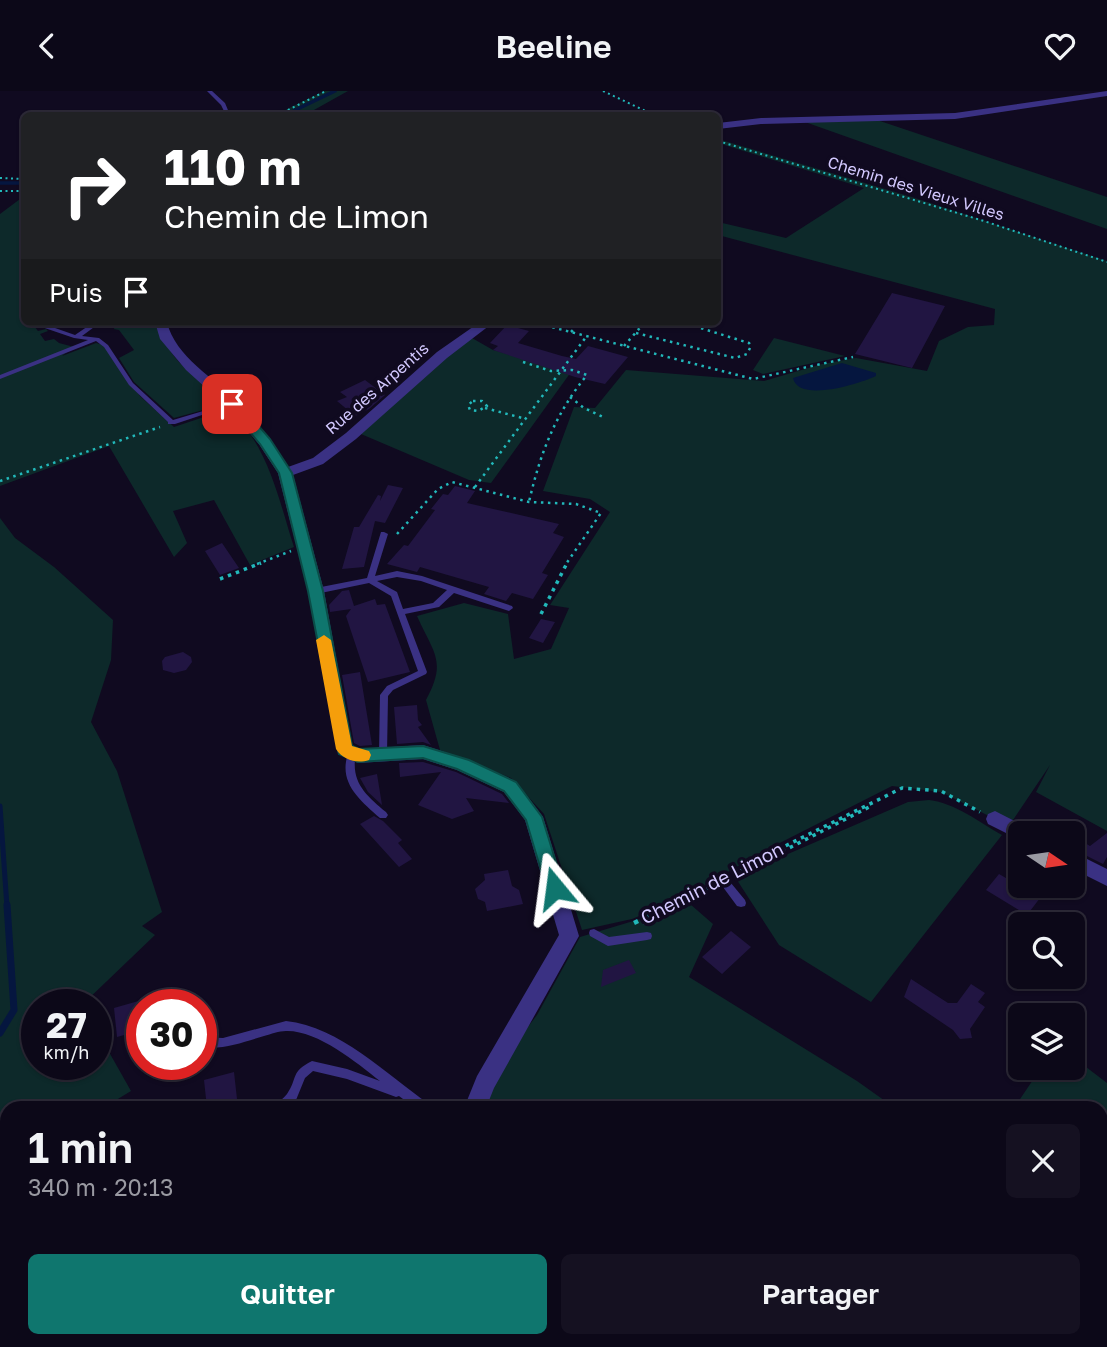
<!DOCTYPE html>
<html lang="fr">
<head>
<meta charset="utf-8">
<style>
	:root { --surface:#0c0818; --page:#151121; --text:#f1f3f6; --muted:#9a9aa2; --line:#2c2937; --accent:#0f766e }
	body { margin:0; font-family:"Golos Text",sans-serif; background:var(--page); color:var(--text); height:100vh; display:flex; flex-direction:column; font-size:26px; white-space:nowrap }
	* { box-sizing:border-box; margin:0 }
	p { font-size:23px; color:var(--muted) }
	.icon { flex:none; width:38px; height:38px; fill:none; stroke:currentColor; stroke-width:2; stroke-linecap:round; stroke-linejoin:round }
	.map { position:relative; flex:1; overflow:hidden }
	.side { position:absolute; left:0px; top:1010px; width:1108px; height:247px; display:flex; flex-direction:column; background:var(--surface); border-radius:21px 21px 0 0; box-shadow:0 2px 5px #0004,0 0 0 2px var(--line) }
	.side>* { flex:none }
	.hud { position:absolute; left:21px; top:21px; width:700px; height:214px; border-radius:10px; box-shadow:0 2px 5px #0004,0 0 0 2px var(--line); background:#202124; color:#fff; overflow:hidden }
	.needle { width:46px; rotate:103deg }
	.tools { position:absolute; left:1008px; top:730px; display:grid; gap:14px }
	.tools a { display:grid; place-items:center; width:77px; height:77px; border-radius:10px; background:var(--surface); box-shadow:0 2px 5px #0004,0 0 0 2px var(--line); font-size:35px }
	.speed { position:absolute; left:21px; top:898px; display:flex; gap:14px; font-size:35px; font-weight:700; text-align:center }
	.speed>* { display:grid; place-content:center; width:91px; height:91px; border-radius:50%; background:var(--surface); box-shadow:0 2px 5px #0004,0 0 0 2px var(--line); line-height:1 }
	.speed small { font-size:18px; font-weight:400 }
	.speed .limit { border:10px solid #d22; background:#fff; color:#111 }
	.pin { position:absolute; display:grid; place-items:center; width:60px; height:60px; color:#fff; margin:-30px; border-radius:14px; box-shadow:0 4px 10px #0006 }
	.me { position:absolute; width:77px; margin:-38px; rotate:344deg; stroke-linejoin:round; filter:drop-shadow(0 0 5px #0008) }
	.turn { display:flex; align-items:center; gap:24px; height:147px; padding:0 28px; font-size:32px }
	.turn .icon { width:91px; height:91px; stroke-width:2.5 }
	.turn b { display:block; font-size:49px; line-height:60px }
	.then { display:flex; align-items:center; height:66px; padding:0 28px; background:#0003; gap:14px; font-size:26px }
	.round { display:grid; place-items:center; flex:none; width:74px; height:74px; border-radius:10px; background:var(--page) }
	.summary { display:flex; align-items:center; justify-content:space-between; height:119px; padding:0 28px }
	h1 { font-size:42px; font-weight:600; line-height:52px }
	.cta { display:flex; gap:14px; margin-top:auto; padding:14px 28px }
	.cta a { flex:1; height:80px; border-radius:10px; background:var(--accent); color:#fff; font-size:28px; font-weight:600; line-height:80px; text-align:center }
	.cta a+a { background:var(--page); color:var(--text) }
	header { display:flex; justify-content:space-between; align-items:center; height:91px; padding:0 28px; background:var(--surface); font-size:32px; font-weight:600 }
	.map>svg:first-child { display:block }
	.green { fill:#0d292a }
	.water { fill:#05163f }
	.lines { fill:none; stroke-linecap:round; stroke-linejoin:round }
	.stream-far2 { stroke:#05163f; stroke-width:3.5 }
	.stream-far1 { stroke:#05163f; stroke-width:5 }
	.stream { stroke:#05163f; stroke-width:7 }
	.building { fill:#211542 }
	.path-far3 { stroke:#22b8ba; stroke-width:2; stroke-dasharray:2 3.5; stroke-linecap:butt }
	.path-far2 { stroke:#22b8ba; stroke-width:2.5; stroke-dasharray:2.5 4.5; stroke-linecap:butt }
	.path-far1 { stroke:#22b8ba; stroke-width:3.5; stroke-dasharray:3.5 5; stroke-linecap:butt }
	.path { stroke:#22b8ba; stroke-width:4.5; stroke-dasharray:4.5 7; stroke-linecap:butt }
	.service { fill:#3a3183; fill-rule:evenodd }
	.minor { fill:#3a3183; fill-rule:evenodd }
	.route { fill:#0f766e; stroke:#0a4d48; stroke-width:2 }
	.slow { fill:#f59e0b }
	.labels { text-anchor:middle; stroke-width:7; stroke-linejoin:round; paint-order:stroke }
	.far-street-label { font-size:16px; fill:#d3c9ff; stroke:#100a20 }
	.street-label { font-size:19px; fill:#d3c9ff; stroke:#100a20 }
</style>
</head>
<body>
<header><svg class="icon" aria-label="back" viewBox="0 0 24 24"><path d="M15 5l-7 7 7 7"/></svg>Beeline<svg class="icon" aria-label="heart" viewBox="0 0 24 24"><path d="M12 20l-8-8c-3-5 5-10 8-4 3-6 11-1 8 4z"/></svg></header>
<div class="map">
<svg width="1107" height="1256" viewBox="0 0 1107 1256">
	<rect width="100%" height="100%" fill="#100a20"/>
	<!-- green -->
	<path class="green" d="M324,0H348L305,24H275Z
		M877,29L1107,106V138L805,31Z
		M718,48L912,106L1107,170V740L1036,701L1050,674L1009,735L941,701L892,695L760,762L686,806L632,828L582,839L544,723L511,687L440,659L426,609C447,570 434,563 417,525L464,512L508,523L514,568L551,558L569,517L550,514L610,421L590,408L543,400L574,316L595,317L626,279L764,290L822,273L856,267L927,280L939,250L968,236L994,234L995,218L718,144V131L786,147L864,97L718,52Z
		M24,105V231H31L38,240L46,238L48,240L40,243L45,250L54,248L59,252L74,256L62,265L96,252L104,254L140,305L174,336L213,323H233C269,357 279,410 294,456L250,474L214,409L173,420L187,452L174,466L109,355L0,395V123Z
		M75,231H158C162,246 168,258 178,270C192,285 214,294 218,315L174,327L134,291L119,267L134,259L119,239L114,238L115,233C101,229 91,238 75,231Z
		M472,247L493,259L571,281L491,392L469,389L361,343L450,263Z
		M774,247L845,265L763,283L753,279Z
		M0,427L15,447L54,476L113,529L111,569L91,631L117,680L162,821L142,835L155,844L83,913L37,914V973H96V938L131,1000L103,1017H7V1071L0,1075Z
		M929,709C955,712 979,731 1002,744L871,911L779,854L737,789L781,766L908,711Z
		M690,813L713,833L689,886L857,990L895,1017H475L485,992L537,924L580,846Z
		M1073,966L1107,992V1256H666L663,1250H1101V1017H1014L1041,977L1073,976Z"/>
	<!-- water -->
	<path class="water" d="M842,272L876,282V285C859,293 798,312 793,287Z"/>
	<g class="lines">
		<!-- stream-far2 -->
		<path class="stream-far2" d="M285,24L335,0
			M0,92H24"/>
		<!-- stream-far1 -->
		<path class="stream-far1" d="M0,715L7,816"/>
		<!-- stream -->
		<path class="stream" d="M0,942L14,919L7,814"/>
	</g>
	<!-- building -->
	<path class="building" d="M892,202L945,215L912,277L855,263Z
		M507,234L529,240L518,252L562,265L576,268L588,255L628,266L605,293L575,286L493,259L498,255L490,252Z
		M365,289L385,304L369,318L355,325L337,310L347,306L340,301Z
		M388,394L403,397L385,432L375,430L364,476L342,478L354,436H359L378,404L381,405L380,410Z
		M455,395L475,400L467,412L559,433L553,442L564,446L542,482L548,484L533,508L512,502L506,510L484,503L489,496L420,476L417,481L387,473L404,454L408,455L435,419L431,418L443,403L448,404Z
		M222,452L239,477L220,484L205,460Z
		M349,499L354,515L375,508L377,514L385,513L410,581L368,591L346,525L351,518L330,521L329,514L342,500Z
		M541,528L555,531L543,552L529,547Z
		M183,561L191,566L192,571L186,579L174,582L163,579L162,570L165,566Z
		M360,581L372,654L360,655L354,652L342,584Z
		M417,614L418,629L422,634L418,636L431,654L423,651L397,653L394,616Z
		M423,671L456,681L502,703L509,712L466,707L474,720L452,728L418,714L441,681L400,686L399,672Z
		M377,683L382,714L368,701L360,687Z
		M374,725L383,730L402,749L398,752L412,768L399,776L360,733Z
		M1107,742V766L1103,773L1073,758V745L1090,755Z
		M508,779L512,795L519,799L523,813L487,820L485,811L478,808L475,798L485,789L484,783Z
		M999,783L1040,807L1027,824L986,799Z
		M731,840L751,856L722,883L702,866Z
		M629,869L636,882L601,896L603,879Z
		M911,888L948,912H957L971,893L985,902L978,911L985,916L970,938L972,947L960,948L953,939L904,906Z
		M142,909V939L117,946L114,917Z
		M234,981L238,1017H207L204,989Z"/>
	<g class="lines">
		<!-- path-far3 -->
		<path class="path-far3" d="M603,0L654,24
			M278,24L326,0
			M718,50L984,130L1107,171
			M0,87L24,88
			M0,100H24"/>
		<!-- path-far2 -->
		<path class="path-far2" d="M532,231L753,288L853,266
			M571,241L581,231
			M636,242L735,267L747,263L751,255L749,252L681,231
			M624,255L645,231
			M523,271L551,280L572,279L587,284C555,323 540,363 529,411
			M570,306L584,317L603,326
			M473,310H482L487,315L478,320L470,319L468,314Z
			M485,317L526,328
			M0,390L160,336
			M475,396L586,246
			M397,443L438,398L452,391L529,411L576,413L601,422L566,473
			M257,473L291,460"/>
		<!-- path-far1 -->
		<path class="path-far1" d="M220,488L261,472
			M541,523L567,472
			M752,776L873,714
			M734,784L769,763L902,697L941,700L980,721
			M668,816L712,795"/>
		<!-- path -->
		<path class="path" d="M634,832L672,814
			M643,832L664,821
			M1101,1236L1107,1229
			M1080,1256L1088,1250"/>
		<!-- service -->
		<path class="service" d="M207,0H212L225,12L230,24H226L221,14Z
			M33,231H38L75,244L94,231H101L82,245L99,247L108,254L133,292L173,329L230,312L232,311L235,313L175,333H168V331L129,294L104,256L96,250L0,288V284L88,249L74,247L33,233Z
			M381,441H384L388,443L375,485L397,480L422,485L512,515L513,517L509,520L454,502L439,516L405,523L427,581L426,583L393,599L388,605L387,663L386,665H380L379,663L380,604L387,595L418,580L391,505L369,492L316,503L312,500L316,497L367,487ZM397,486L421,490L447,499L433,512L403,518L397,501L377,490Z
			M352,659L355,660L356,662C350,691 366,704 386,721L388,724L386,727H380C358,708 337,690 349,660Z
			M723,785L726,786L745,809L746,812L745,815L741,816L737,815L720,792L718,789L720,786Z
			M594,838L609,846L647,841L651,842L652,845L651,848L647,849L608,855L590,845L589,842L590,839Z
			M286,930C340,936 386,983 429,1013L431,1017H415L399,1005L396,1006L347,988L313,980L305,987L296,1009L288,1017H274C278,1011 283,1008 287,1003C298,987 290,981 312,970L347,978L380,990C356,971 317,939 286,940C279,940 271,943 264,945C243,951 224,959 201,956V946L223,947Z"/>
		<!-- minor -->
		<path class="minor" d="M1107,0V5L955,28L761,33L718,38V32L761,27L955,22Z
			M155,231H167C175,266 215,287 238,312C257,332 273,353 288,376L313,367L346,342L437,261L480,231H494L447,267L356,348L323,373L293,384L324,500L352,654L360,658L423,654L469,669L516,691L543,726L579,845L494,997L486,1017H464L477,985L559,844L525,729L504,701L457,679L423,668L358,672L338,663L308,500L278,382L259,353L227,316L186,279L160,248Z
			M995,720L1028,737L1030,742H1020V749L988,733L986,728L988,723Z
			M1073,761L1107,778V795L1073,778Z
			M504,1250H530L533,1256H507Z"/>
	</g>
	<!-- route -->
	<path class="route" d="M232,309L237,310L270,348L292,382L323,500L352,655L359,658L423,655L469,669L516,691L542,726L564,797L561,803L555,805L548,803L526,729L504,700L457,678L423,667L358,671L339,663L308,500L279,382L260,353L226,313Z"/>
	<!-- slow -->
	<path class="slow" d="M324,544L331,549L352,655L369,660L371,664L369,669C357,673 343,669 336,658L316,549Z"/>
	<g class="labels">
		<!-- far-street labels -->
		<g class="far-street-label">
			<text transform="translate(916 97) rotate(17)" y="6">Chemin des Vieux Villes</text>
			<text transform="translate(377 297) rotate(-41)" y="6">Rue des Arpentis</text>
		</g>
		<!-- street labels -->
		<g class="street-label">
			<text transform="translate(712 792) rotate(-27)" y="7">Chemin de Limon</text>
		</g>
	</g>
</svg>
<div class="tools">
<a><svg class="needle" viewBox="-14 -14 28 28"><path d="M0-13l5 13h-10z" fill="#e53935"/><path d="M0 13l5-13h-10z" fill="#9a9aa2"/></svg></a>
<a><svg class="icon" aria-label="search" viewBox="0 0 24 24"><circle cx="10" cy="10" r="6"/><path d="M15 15l6 6"/></svg></a>
<a><svg class="icon" aria-label="layers" viewBox="0 0 24 24"><path d="M12 4l9 5-9 5-9-5zM3 14l9 5 9-5"/></svg></a>
</div>
<div class="speed"><div>27<small>km/h</small></div><div class="limit">30</div></div>
<div class="pin" style="left:232px;top:313px;background:#d93025"><svg class="icon" aria-label="arrive" viewBox="0 0 24 24"><path d="M6 21V4h12l-3 4 3 4H6"/></svg></div>
<svg class="me" style="left:555px;top:797px" viewBox="-20 -20 40 40"><path d="M0-17L14 15 0 8-14 15z" fill="#0f766e" stroke="#fff" stroke-width="4"/></svg>
<div class="hud">
<div class="turn"><svg class="icon" aria-label="right" viewBox="0 0 24 24"><path d="M7 20v-9h11M14 6l5 5-5 5"/></svg><div><b>110 m</b>Chemin de Limon</div></div>
<div class="then">Puis<svg class="icon" aria-label="arrive" viewBox="0 0 24 24"><path d="M6 21V4h12l-3 4 3 4H6"/></svg></div>
</div>
<section class="side">
<div class="summary"><div><h1>1 min</h1><p>340 m · 20:13</p></div><a class="round"><svg class="icon" aria-label="close" viewBox="0 0 24 24"><path d="M6 6l12 12M18 6L6 18"/></svg></a></div>
<div class="cta"><a>Quitter</a><a>Partager</a></div>
</section>
</div>
</body>
</html>
